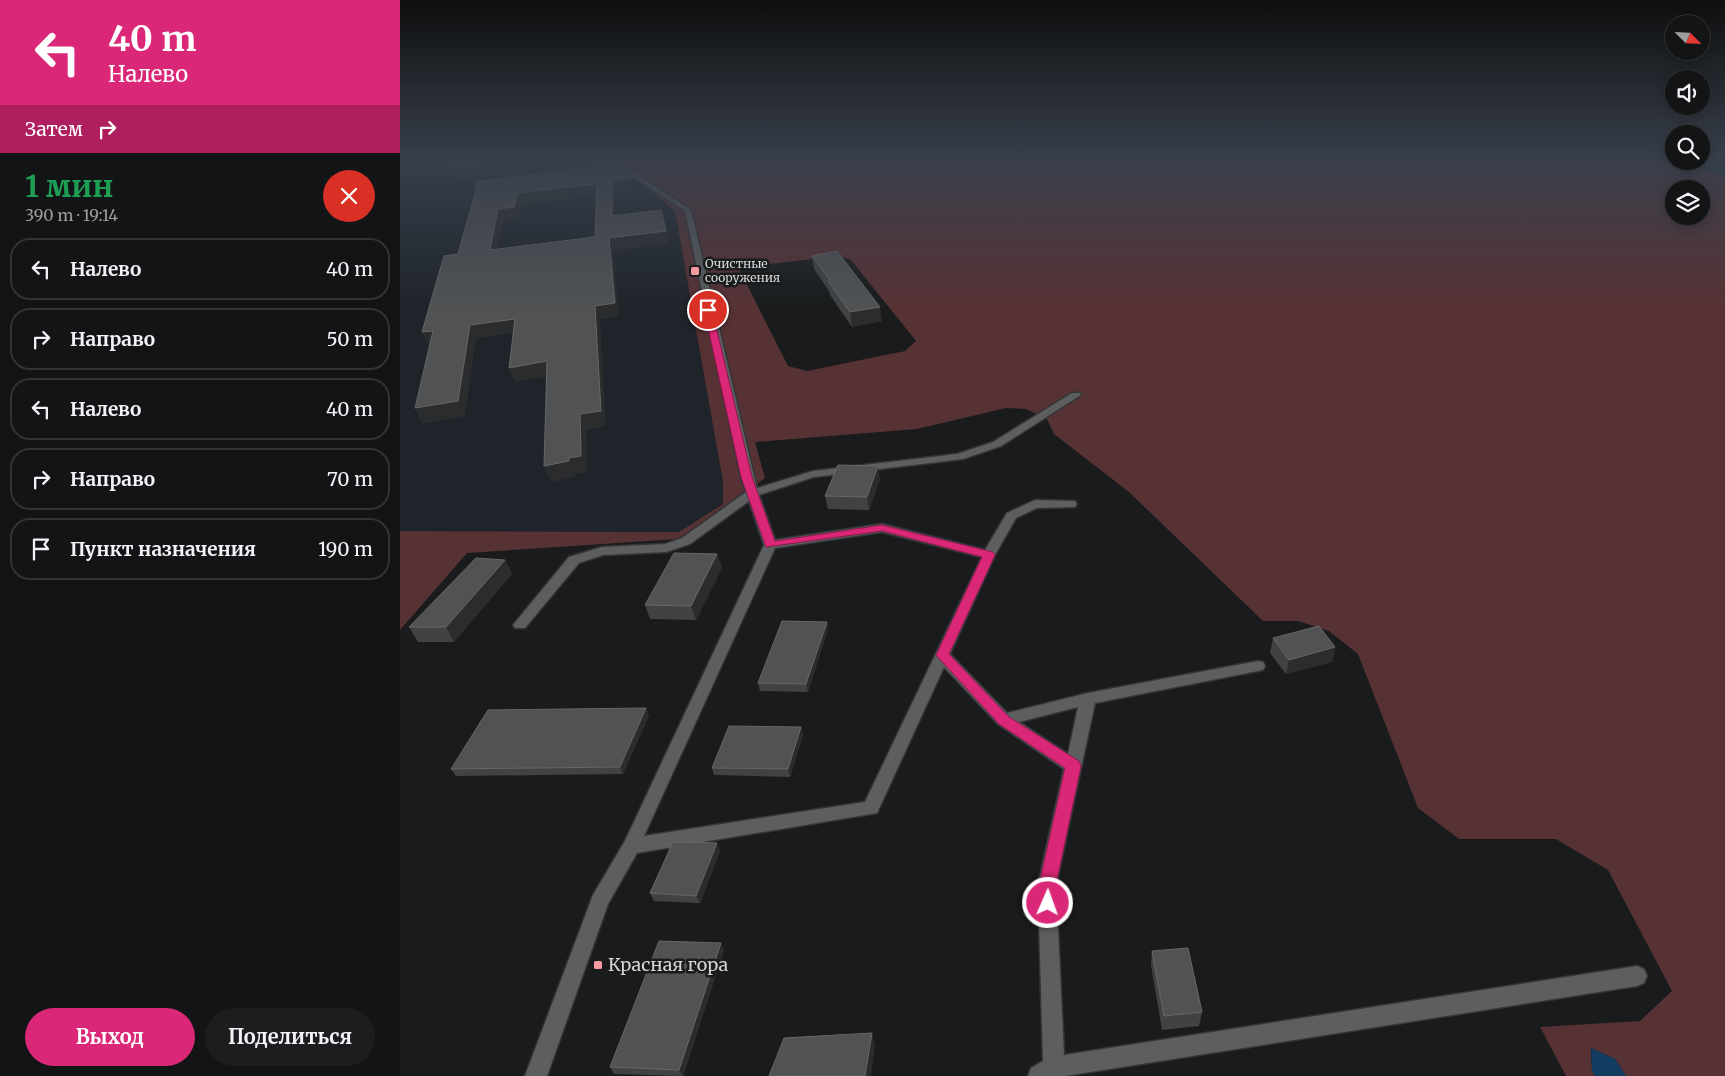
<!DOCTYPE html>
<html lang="ru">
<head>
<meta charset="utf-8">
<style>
	:root { --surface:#131415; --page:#1c1d1e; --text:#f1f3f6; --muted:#9d9ea0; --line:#323334; --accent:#db2777 }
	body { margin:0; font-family:Merriweather,serif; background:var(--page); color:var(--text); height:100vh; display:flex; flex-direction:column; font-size:19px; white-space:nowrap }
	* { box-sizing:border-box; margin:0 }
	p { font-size:16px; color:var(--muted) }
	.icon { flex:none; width:28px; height:28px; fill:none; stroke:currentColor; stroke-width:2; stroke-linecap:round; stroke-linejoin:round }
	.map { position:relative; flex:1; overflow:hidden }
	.details { display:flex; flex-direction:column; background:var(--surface); width:400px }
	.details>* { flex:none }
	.top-card { background:#db2777; color:#fff; overflow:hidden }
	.needle { width:32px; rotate:114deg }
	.fabs { position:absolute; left:1265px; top:15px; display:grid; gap:10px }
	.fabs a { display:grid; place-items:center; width:45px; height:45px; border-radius:50%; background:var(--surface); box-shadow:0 2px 12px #0003,0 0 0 1px var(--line); font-size:25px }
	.pin { position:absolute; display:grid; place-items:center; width:42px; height:42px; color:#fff; margin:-21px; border:2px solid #fff; border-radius:50%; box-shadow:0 1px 5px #0007 }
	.me { position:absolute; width:55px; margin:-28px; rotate:2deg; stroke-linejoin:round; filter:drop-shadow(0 0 4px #0008) }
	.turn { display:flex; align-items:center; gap:18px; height:105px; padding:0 25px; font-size:22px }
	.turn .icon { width:65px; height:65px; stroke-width:2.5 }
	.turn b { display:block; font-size:35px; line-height:42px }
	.then { display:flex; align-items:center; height:48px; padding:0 25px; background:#0003; gap:10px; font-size:19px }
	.round { display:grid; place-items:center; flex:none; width:52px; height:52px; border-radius:26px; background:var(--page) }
	.summary { display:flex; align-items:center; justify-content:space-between; height:85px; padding:0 25px }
	h1 { font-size:30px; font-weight:700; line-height:38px; color:#1e9e55 }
	.cta { display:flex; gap:10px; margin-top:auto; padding:10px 25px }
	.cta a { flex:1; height:58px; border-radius:30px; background:var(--accent); color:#fff; font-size:20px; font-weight:700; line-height:58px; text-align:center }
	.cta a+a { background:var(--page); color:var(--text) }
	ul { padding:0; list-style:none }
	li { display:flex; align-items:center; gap:15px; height:62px; margin:0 10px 8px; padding:0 15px; border:2px solid var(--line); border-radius:20px }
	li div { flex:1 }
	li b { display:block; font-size:19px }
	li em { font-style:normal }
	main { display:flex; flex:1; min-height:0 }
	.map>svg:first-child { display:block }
	.built { fill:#1f242a }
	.green { fill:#573235; fill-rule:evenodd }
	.water { fill:#123c60 }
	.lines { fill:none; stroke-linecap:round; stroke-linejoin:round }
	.street-casing { stroke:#333435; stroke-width:3 }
	.street { fill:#5c5e60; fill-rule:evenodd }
	.wall { fill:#404244 }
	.shaded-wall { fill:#2a2c2d }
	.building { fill:#505254; stroke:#656768; fill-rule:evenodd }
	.route { fill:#db2777; stroke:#8e194d }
	.poi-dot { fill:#f49aa1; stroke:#191b1c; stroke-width:2 }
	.labels { text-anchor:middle; stroke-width:5; stroke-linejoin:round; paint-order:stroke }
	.far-poi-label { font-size:12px; fill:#d4d6d7; stroke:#191b1c; text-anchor:start }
	.near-poi-label { font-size:18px; fill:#d4d6d7; stroke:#191b1c; text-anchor:start }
</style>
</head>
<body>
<main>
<section class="details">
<div class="top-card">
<div class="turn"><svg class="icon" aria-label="left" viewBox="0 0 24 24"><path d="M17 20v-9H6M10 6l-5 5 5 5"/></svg><div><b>40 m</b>Налево</div></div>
<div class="then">Затем<svg class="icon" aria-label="right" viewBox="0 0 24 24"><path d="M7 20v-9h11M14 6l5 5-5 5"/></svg></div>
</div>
<div class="summary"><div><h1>1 мин</h1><p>390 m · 19:14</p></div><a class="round" style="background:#d93025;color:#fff"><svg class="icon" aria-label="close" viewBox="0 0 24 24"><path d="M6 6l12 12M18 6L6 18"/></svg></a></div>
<ul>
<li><svg class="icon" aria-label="left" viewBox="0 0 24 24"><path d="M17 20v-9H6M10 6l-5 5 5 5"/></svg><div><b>Налево</b></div><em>40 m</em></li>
<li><svg class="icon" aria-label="right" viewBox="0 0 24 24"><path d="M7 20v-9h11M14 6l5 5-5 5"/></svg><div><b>Направо</b></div><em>50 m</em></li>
<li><svg class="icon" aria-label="left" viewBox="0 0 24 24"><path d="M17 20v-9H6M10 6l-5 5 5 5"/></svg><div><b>Налево</b></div><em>40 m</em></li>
<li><svg class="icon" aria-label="right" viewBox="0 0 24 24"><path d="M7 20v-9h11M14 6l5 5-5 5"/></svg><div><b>Направо</b></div><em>70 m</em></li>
<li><svg class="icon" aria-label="arrive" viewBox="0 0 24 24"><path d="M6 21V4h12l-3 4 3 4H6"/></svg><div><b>Пункт назначения</b></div><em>190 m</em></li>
</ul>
<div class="cta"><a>Выход</a><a>Поделиться</a></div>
</section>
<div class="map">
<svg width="1325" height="1076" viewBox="0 0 1325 1076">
	<rect width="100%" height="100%" fill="#191b1c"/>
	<!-- built -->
	<path class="built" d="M0,158H192L229,173L275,211L323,482V504L279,532L0,531Z"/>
	<!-- green -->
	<path class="green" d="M192,158H1274V161H1283L1325,176V1076H1226L1215,1059L1191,1048L1192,1071L1195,1076H1166L1140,1027L1240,1021L1272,991L1208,870L1156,839H1059L1018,808L958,654L929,631L898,621H863L729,492L654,434L647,419L626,409L606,408L517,429L355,442L365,478L329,506L278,539L67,553L0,630V531L279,532L323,504V482L275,211L229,173ZM1274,189H1301V216H1274ZM439,256L451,260L516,341L505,351L407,371L388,366L340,271L350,266Z"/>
	<!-- water -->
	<path class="water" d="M1301,158L1325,164V176L1283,161H1301Z
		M1191,1048L1215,1059L1226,1076H1195L1192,1071Z"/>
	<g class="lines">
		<defs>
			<path id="street" d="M198,158H207L221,164L291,210L357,488L413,471L557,454L593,442L672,393H680L681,395L601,446L563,459L414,477L359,495L375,540L482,524L585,550L607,513L635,500L675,501L677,504L675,507L637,508L616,518L595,555L550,654L607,713L688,693L858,661L863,662L865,666L863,670L858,671L695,703L656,885L664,1055L1237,966L1244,969L1247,976L1244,983L1237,986L665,1076H628L631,1068L643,1061L638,885L664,769L598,724L544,667L477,813L237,853L208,904L147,1076H125L193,895L225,841L364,545L349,501L290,544L266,552L203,555L179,563L125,628H115L113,625L169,557L202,547L265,544L282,538L346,492L341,477L285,211L217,166ZM482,532L582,557L465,802L244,836L375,548ZM678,707L668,754L619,722Z"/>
		</defs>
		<!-- street casing -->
		<use href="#street" class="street-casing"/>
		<!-- street -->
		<use href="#street" class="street"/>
	</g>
	<!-- wall -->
	<path class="wall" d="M412,256L482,321L452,327L430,295L429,291L414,269Z
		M480,479L469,510L428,509L425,496Z
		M317,554L322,568L296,620L250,619L245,605Z
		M105,560L112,574L54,642H18L9,627Z
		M427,622L428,629L408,692L360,691L358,683Z
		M873,638L935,647L932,662L886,674L870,653Z
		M246,708L249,715L223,774L56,776L51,769Z
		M401,727L403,735L390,777L314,775L312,768Z
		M320,851L300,903L254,901L250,893Z
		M324,950L283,1076L214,1074L210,1067Z
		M752,951L802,1012L799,1026L762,1030L751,965Z"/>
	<!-- shaded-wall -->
	<path class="shaded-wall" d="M75,158H84L78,179L53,182L48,168Z
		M233,178L236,189L215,192L216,227L212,216V181Z
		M197,184L200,196L121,204L118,219L103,221L95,263L90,250L98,209L117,193Z
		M261,210L269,243L213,251L219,317L200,319L206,426L186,430L187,472L175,474V477L151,482L144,466L169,458L180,414L195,306L209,238Z
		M480,307L482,321L452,327L450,312Z
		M115,319L120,332L76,339L65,416L22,424L15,408L70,325Z
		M33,331L39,345L29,347L22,332Z
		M147,361L152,376L115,382L109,368Z
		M478,466L480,479L469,510L467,497Z
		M317,554L322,568L296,620L291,606Z
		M105,560L112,574L54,642L46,627Z
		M427,622L428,629L408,692L406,684Z
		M935,647L932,662L886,674L889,660Z
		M246,708L249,715L223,774L220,767Z
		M401,727L403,735L390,777L388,769Z
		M317,843L320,851L300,903L296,896Z
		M321,943L324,950L283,1076L279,1070Z
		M472,1033L475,1046L471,1076H465Z"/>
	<!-- building -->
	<path class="building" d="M52,158H75L73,166L48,168Z
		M223,163L227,166L233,178L212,181V216L261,210L266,231L209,238L215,303L195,306L201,411L180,414L181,456L169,458V461L144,466L147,361L109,368L115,319L70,325L58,401L15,408L33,331L22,332L44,256L58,254L76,190L75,182ZM197,184L195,237L90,250L98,209L114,207L117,193Z
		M437,251L480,307L450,312L428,281L430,280L412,256Z
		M438,465L478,466L467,497L425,496Z
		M274,553L317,554L291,606L245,605Z
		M76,558L105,560L46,627H9Z
		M382,621L427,622L406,684L358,683Z
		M919,626L935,647L889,660L873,638Z
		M246,708L220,767L51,769L88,710Z
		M329,726L401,727L388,769L312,768Z
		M273,842L317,843L296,896L250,893Z
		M259,941L321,943L279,1070L210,1067Z
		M788,948L802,1012L764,1016L752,951Z
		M472,1033L465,1076H369L384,1038Z"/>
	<!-- sky -->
	<linearGradient id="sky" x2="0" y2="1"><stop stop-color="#0e0f0f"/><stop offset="0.51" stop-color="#383f4b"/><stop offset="1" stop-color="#383f4b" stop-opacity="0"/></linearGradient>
	<rect width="1325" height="309" fill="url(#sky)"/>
	<!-- route -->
	<path class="route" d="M308,307L312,310L352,477L375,541L482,525L593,552L595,555L549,654L609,717L679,761L681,766L656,885L657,903L654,909L648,911L642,909L640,903L639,885L665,768L599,724L536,655L582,557L482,531L366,547L341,477L304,310Z"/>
	<!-- markers -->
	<g class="poi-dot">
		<rect x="290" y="266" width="10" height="10" rx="2.5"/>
		<rect x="193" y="960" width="10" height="10" rx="2.5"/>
	</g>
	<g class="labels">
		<!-- far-poi labels -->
		<g class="far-poi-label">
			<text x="305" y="268">Очистные<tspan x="305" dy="14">сооружения</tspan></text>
		</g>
		<!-- near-poi labels -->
		<g class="near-poi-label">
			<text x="208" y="971">Красная гора</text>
		</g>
	</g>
</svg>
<div class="fabs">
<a><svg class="needle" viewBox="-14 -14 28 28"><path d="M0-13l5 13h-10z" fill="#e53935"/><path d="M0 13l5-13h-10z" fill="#9d9ea0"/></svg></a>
<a><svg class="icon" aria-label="sound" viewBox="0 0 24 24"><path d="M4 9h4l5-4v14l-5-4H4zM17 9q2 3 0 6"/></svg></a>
<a><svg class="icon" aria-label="search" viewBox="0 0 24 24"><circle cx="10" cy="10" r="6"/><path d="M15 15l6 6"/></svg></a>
<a><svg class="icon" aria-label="layers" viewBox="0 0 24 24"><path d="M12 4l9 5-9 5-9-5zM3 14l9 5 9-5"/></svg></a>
</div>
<div class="pin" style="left:308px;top:310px;background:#d93025"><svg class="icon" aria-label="arrive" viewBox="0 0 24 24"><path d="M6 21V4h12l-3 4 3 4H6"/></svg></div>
<svg class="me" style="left:648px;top:903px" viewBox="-20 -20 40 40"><circle r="17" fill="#db2777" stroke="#fff" stroke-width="3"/><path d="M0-11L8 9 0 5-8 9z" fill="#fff"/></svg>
</div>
</main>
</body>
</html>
